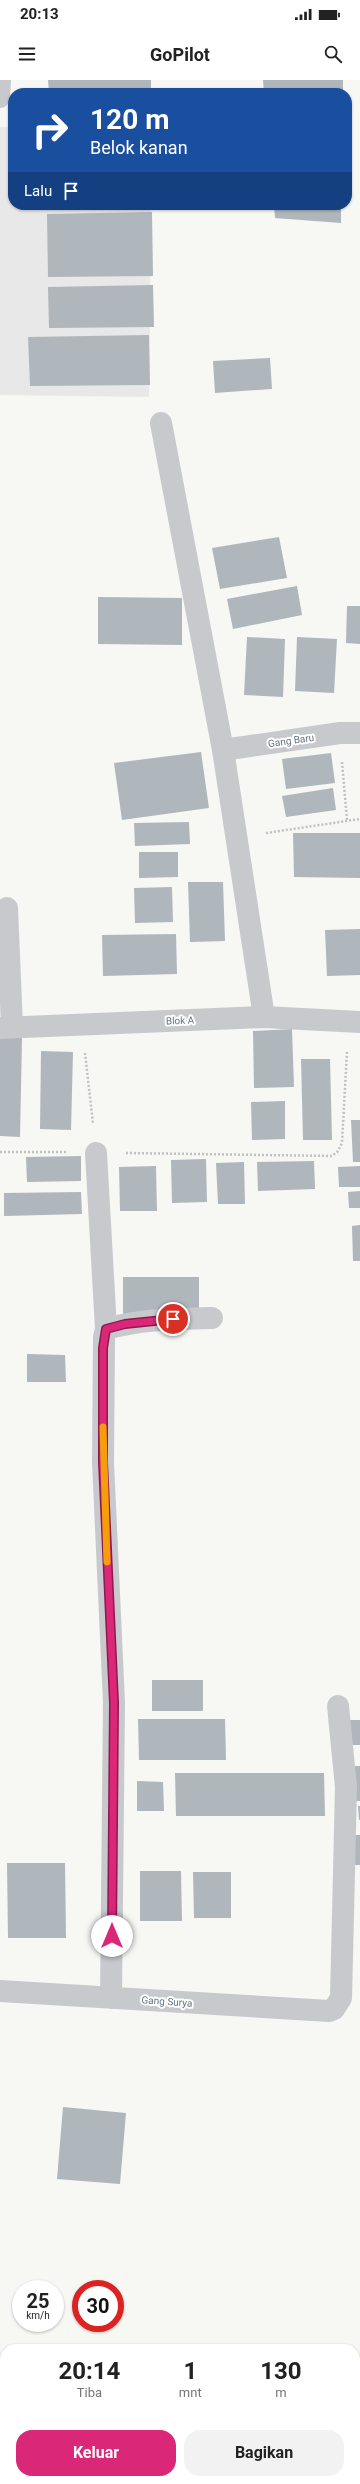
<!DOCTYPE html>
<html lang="id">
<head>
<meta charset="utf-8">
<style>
	:root { --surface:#fff; --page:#f2f2f2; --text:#222; --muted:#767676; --accent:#db2777 }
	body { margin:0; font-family:Roboto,sans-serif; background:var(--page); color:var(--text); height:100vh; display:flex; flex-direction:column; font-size:15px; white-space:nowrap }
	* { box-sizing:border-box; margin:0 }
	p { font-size:13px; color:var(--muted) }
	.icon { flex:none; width:22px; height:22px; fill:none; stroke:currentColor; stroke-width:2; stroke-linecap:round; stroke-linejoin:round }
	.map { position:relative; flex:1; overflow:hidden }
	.drawer { position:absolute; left:0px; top:2264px; width:360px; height:140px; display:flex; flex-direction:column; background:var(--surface); border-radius:16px 16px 0 0; box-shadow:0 1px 3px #0004 }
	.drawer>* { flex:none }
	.banner { position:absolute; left:8px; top:8px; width:344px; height:122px; border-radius:16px; box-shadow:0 1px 3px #0004; background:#1a4fa0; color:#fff; overflow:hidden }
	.speed { position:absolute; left:12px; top:2200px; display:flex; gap:8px; font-size:20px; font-weight:700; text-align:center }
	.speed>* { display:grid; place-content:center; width:52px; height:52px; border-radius:50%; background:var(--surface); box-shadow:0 1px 3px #0004; line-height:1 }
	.speed small { font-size:10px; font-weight:400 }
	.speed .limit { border:6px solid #d22; background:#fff; color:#111 }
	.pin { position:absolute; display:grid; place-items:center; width:34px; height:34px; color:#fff; margin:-17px; border:2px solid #fff; border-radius:50%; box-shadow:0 1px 4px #0007 }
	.me { position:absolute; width:44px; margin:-22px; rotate:0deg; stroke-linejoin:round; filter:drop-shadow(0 0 3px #0008) }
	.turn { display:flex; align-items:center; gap:14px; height:84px; padding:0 16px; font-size:18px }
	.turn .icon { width:52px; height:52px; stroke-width:2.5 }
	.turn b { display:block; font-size:28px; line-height:34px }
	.then { display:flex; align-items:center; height:38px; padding:0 16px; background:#0003; gap:8px; font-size:15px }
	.eta { display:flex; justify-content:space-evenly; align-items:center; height:68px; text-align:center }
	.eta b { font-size:24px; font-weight:700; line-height:28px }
	.button { display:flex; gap:8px; margin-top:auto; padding:8px 16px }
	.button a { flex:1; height:46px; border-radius:16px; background:var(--accent); color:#fff; font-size:16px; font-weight:700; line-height:46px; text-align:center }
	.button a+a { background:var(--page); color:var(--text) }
	.status { display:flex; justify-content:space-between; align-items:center; height:28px; padding:0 20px; background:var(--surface); direction:ltr }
	.status svg { height:11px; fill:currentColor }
	header { display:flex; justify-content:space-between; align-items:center; height:52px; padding:0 16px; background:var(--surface); font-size:18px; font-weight:700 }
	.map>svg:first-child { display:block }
	.built { fill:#e7e8e7 }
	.building { fill:#afb6bc }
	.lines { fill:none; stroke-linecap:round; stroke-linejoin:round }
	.path { stroke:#c0c1c4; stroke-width:2.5; stroke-dasharray:2 2; stroke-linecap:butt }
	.service { stroke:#c7c9cd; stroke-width:20 }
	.minor { stroke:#c7c9cd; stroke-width:22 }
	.route-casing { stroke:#8e194d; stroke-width:10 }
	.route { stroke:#db2777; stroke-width:7 }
	.slow { stroke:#f59e0b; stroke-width:7 }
	.labels { text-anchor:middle; stroke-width:4; stroke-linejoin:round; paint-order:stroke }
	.street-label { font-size:10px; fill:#657386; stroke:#fff }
</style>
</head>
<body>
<div class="status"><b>20:13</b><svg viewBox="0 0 49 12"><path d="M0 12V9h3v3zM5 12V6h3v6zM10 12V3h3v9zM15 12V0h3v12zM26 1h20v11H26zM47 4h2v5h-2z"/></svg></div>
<header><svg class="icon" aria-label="menu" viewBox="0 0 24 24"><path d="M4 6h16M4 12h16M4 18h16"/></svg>GoPilot<svg class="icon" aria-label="search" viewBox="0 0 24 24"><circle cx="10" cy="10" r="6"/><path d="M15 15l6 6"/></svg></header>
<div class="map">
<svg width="360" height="2404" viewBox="0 0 360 2404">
	<rect width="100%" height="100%" fill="#f7f7f4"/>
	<!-- built -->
	<path class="built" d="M0,47H13V125H151L149,317L0,315Z"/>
	<!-- building -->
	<path class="building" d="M48,0H151V13H49Z
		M263,0H343V13H264Z
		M274,125H341V143L275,138Z
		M152,132L153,196L48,197L47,134Z
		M153,205L154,247L49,248L48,207Z
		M149,255L150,305L30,306L28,257Z
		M270,278L272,309L215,313L213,281Z
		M279,457L287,498L220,509L212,468Z
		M297,506L302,535L233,549L227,519Z
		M98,517L182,518V565L98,564Z
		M347,526H360V564L346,563Z
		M247,557L285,559L283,617L244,615Z
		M297,557L337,559L334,613L295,611Z
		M201,672L209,728L122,740L114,683Z
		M331,673L335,703L286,709L282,679Z
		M333,708L336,730L286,737L282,716Z
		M189,742L190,764L135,766L134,743Z
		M293,753H360V798L294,797Z
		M139,772H178V797L139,798Z
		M188,802H223L225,861L190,862Z
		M172,807L173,842L135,843L134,808Z
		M360,849V895L327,896L325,850Z
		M176,854L177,894L103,896L102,855Z
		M292,949L294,1007L254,1008L253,951Z
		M0,956L22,957L20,1057L0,1056Z
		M41,971L73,972L71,1050L40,1049Z
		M301,979H330L332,1060H303Z
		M285,1021V1059L252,1060L251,1022Z
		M351,1040H360V1082H353Z
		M81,1076V1101L27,1102L26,1077Z
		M206,1079L207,1122L172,1123L171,1080Z
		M314,1081L315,1109L258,1111L257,1082Z
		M244,1082L245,1124H218L216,1083Z
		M156,1086L157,1131H120L119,1087Z
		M360,1086V1107H339L338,1087Z
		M360,1111V1128H349L348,1112Z
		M81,1112L82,1134L4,1136V1113Z
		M360,1145V1181H353L352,1146Z
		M123,1197H199V1235H123Z
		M27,1274L65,1275L66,1302H27Z
		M152,1600H203V1631H152Z
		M138,1639H225L226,1680H139Z
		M345,1640H360V1665H345Z
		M351,1686H360V1721H351Z
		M175,1693H324L325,1736H176Z
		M137,1701L163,1702L164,1731H137Z
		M358,1726H360V1740H359Z
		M348,1755H360V1785H348Z
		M7,1783H65L66,1858H8Z
		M140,1791H181L182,1841H140Z
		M193,1792H231V1838H194Z
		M63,2027L126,2033L120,2104L57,2099Z"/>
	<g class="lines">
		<!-- path -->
		<path class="path" d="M342,682L347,740
			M266,753L360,739
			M85,973L93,1044
			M0,1072H67
			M126,1073L332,1076L338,1071L342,1063L347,971"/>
		<!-- service -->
		<path class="service" d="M0,18L1,0"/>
		<!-- minor -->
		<path class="minor" d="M161,343L223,670L264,937
			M223,670L340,653H360
			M7,828L12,947
			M0,948L264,937L360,942
			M96,1073L106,1249
			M0,1911L329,1931L334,1929L341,1918L346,1707L338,1626
			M111,1918L114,1623L103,1382L104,1257L106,1249C141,1239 176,1239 212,1238"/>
	</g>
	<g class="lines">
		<defs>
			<path id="route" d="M112,1856L114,1623L103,1382V1268L106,1249L125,1244L173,1239"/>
		</defs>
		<!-- route casing -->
		<use href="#route" class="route-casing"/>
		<!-- route -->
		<use href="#route" class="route"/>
		<!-- slow -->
		<path class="slow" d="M103,1347L107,1482"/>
	</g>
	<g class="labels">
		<!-- street labels -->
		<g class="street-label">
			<text transform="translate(291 660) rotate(-8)" y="4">Gang Baru</text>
			<text transform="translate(180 940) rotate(-2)" y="4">Blok A</text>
			<text transform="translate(167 1921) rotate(4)" y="4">Gang Surya</text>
		</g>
	</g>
</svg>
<div class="speed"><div>25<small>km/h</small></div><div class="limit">30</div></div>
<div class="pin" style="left:173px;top:1239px;background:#d93025"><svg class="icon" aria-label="arrive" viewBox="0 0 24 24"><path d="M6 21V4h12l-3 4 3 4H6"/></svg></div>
<svg class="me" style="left:112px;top:1856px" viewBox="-20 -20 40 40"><circle r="19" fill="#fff"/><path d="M0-13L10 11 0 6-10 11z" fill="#db2777"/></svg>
<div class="banner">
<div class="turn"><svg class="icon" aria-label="right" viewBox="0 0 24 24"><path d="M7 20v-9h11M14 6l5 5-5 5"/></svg><div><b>120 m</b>Belok kanan</div></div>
<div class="then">Lalu<svg class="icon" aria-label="arrive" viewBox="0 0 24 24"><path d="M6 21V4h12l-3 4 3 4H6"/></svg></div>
</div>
<section class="drawer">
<div class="eta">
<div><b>20:14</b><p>Tiba</p></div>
<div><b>1</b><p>mnt</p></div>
<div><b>130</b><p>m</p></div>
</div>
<div class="button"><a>Keluar</a><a>Bagikan</a></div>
</section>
</div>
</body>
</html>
